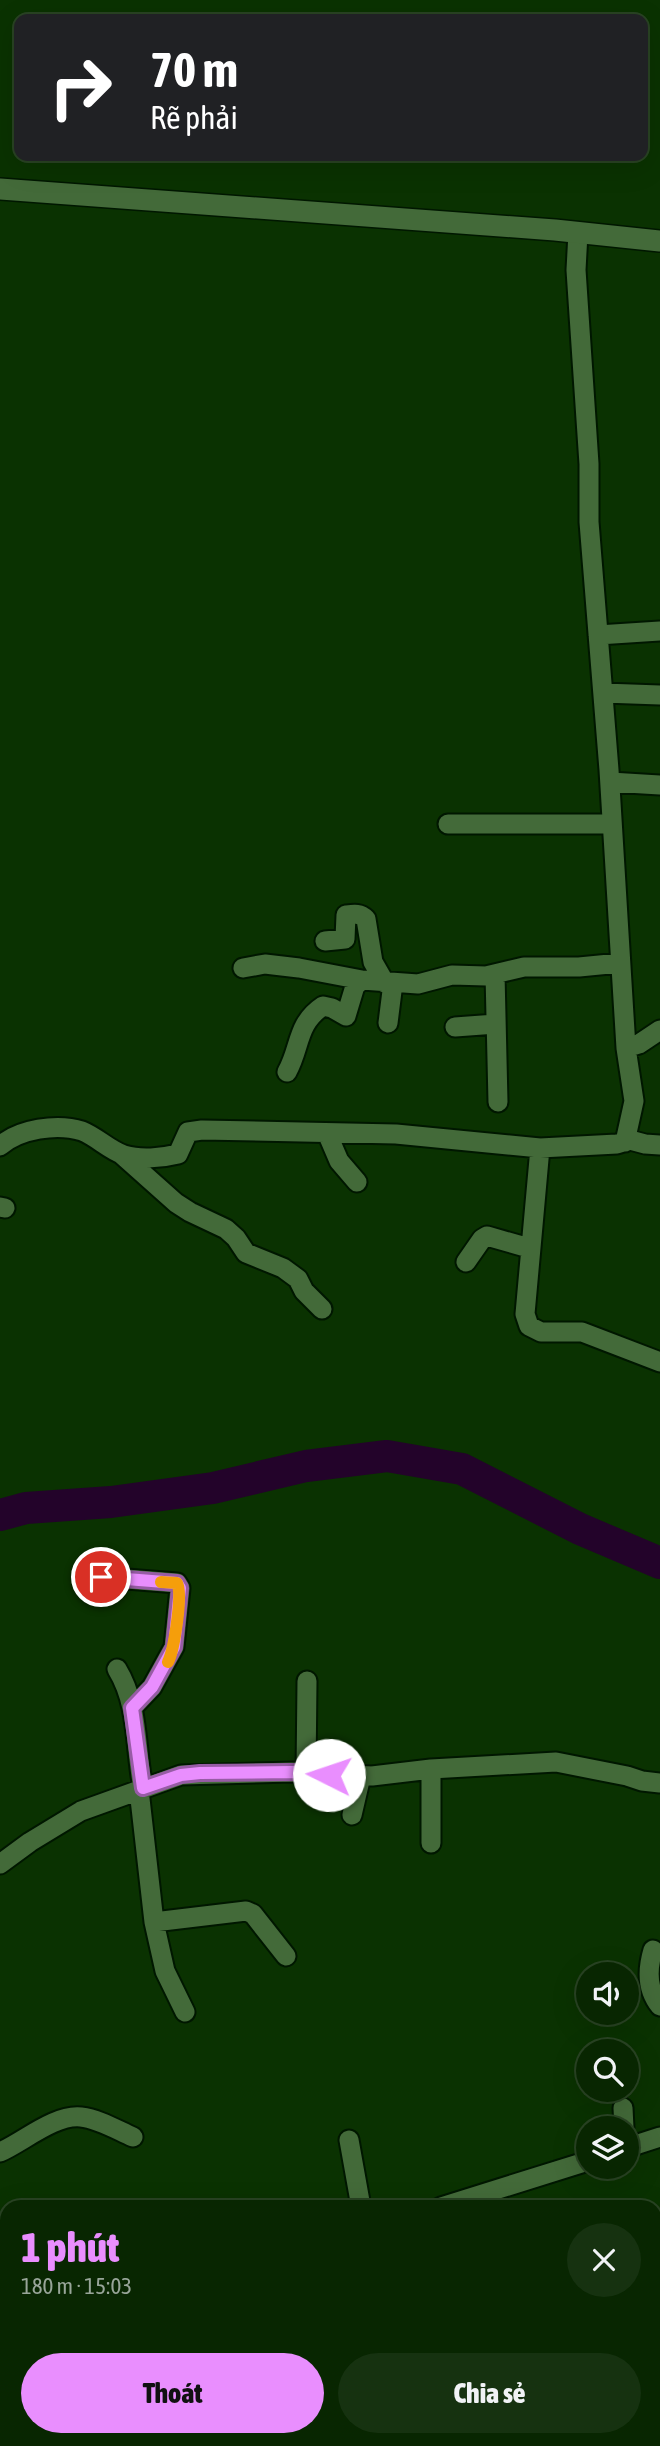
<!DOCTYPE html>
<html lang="vi">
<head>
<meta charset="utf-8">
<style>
	:root { --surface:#082601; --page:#163210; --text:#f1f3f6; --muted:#98a599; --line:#294323; --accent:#e98efe }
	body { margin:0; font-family:"Asap Condensed",sans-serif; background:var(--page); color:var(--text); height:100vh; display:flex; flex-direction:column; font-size:26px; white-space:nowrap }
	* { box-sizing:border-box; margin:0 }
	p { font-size:23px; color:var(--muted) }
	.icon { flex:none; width:38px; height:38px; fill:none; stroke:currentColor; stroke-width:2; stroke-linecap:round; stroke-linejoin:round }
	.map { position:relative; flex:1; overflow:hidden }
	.drawer { position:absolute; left:0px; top:2200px; width:662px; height:247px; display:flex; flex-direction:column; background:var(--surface); border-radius:21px 21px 0 0; box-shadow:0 7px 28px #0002,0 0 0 2px var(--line) }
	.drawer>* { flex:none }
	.top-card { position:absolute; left:14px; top:14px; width:634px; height:147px; border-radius:14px; box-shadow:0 7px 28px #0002,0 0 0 2px var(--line); background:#202124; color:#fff; overflow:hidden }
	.buttons { position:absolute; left:576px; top:1962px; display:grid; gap:14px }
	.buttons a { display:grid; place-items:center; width:63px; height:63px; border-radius:50%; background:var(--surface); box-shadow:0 7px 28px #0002,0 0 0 2px var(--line); font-size:35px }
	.pin { position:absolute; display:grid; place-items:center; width:60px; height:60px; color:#fff; margin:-30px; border:4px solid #fff; border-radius:50%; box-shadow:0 2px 7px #0007 }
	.me { position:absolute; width:77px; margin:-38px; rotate:274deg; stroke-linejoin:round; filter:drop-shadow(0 0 5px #0008) }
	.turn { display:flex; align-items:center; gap:24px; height:147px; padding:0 21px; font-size:32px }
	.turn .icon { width:91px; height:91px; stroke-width:2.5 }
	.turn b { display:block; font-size:49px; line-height:60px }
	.round { display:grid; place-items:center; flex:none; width:74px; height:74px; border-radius:37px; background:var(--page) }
	.head { display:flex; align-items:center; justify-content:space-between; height:119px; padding:0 21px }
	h1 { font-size:42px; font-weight:800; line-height:52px; color:var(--accent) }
	.action { display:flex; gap:14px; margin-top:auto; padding:14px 21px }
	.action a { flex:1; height:80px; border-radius:42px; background:var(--accent); color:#111; font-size:28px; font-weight:800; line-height:80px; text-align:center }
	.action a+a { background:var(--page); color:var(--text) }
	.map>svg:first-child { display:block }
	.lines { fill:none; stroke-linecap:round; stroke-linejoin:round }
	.river { stroke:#23032a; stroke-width:32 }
	.street-casing { stroke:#001700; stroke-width:23 }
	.secondary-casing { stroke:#001700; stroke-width:24 }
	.street { stroke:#436a39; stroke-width:19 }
	.secondary { stroke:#436a39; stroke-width:21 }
	.route-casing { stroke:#975ca5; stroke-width:18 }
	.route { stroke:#e98efe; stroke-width:12 }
	.slow { stroke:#f59e0b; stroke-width:12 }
</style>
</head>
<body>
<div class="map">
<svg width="660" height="2446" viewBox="0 0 660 2446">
	<rect width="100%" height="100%" fill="#0a3201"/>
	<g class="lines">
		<!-- river -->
		<path class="river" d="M0,1515L26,1508L111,1502L213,1488L306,1466L387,1456L462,1469L580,1529L660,1563"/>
		<defs>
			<path id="street" d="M578,233L576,270L589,464V522L609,770L626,1048L634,1101L625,1142
				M598,635L660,631
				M603,693L660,695
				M610,782L660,785
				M448,824H612
				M325,941L345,939L346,915C354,914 360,913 366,919L373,962L385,983
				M243,968L265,964L299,968L362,980L418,984L452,975L486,976L524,967H579L620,963
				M495,974L498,1102
				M388,1023L393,983
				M455,1027L496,1024
				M626,1048L639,1044L660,1030
				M287,1072C301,1047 296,1024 323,1006L332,1008L346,1016L355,986L362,980
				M327,1133L339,1161L357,1182
				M0,1146C19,1129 57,1123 82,1131C97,1137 109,1150 124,1155C140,1160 162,1158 178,1154L188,1132L202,1130L396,1134L540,1148L617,1144L630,1140L645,1144L660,1145
				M540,1148L525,1314L529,1326L541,1332H582L660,1362
				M121,1154L176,1203L190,1212L226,1229L236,1238L246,1253L283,1268L298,1279L304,1291L322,1309
				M0,1207L5,1208
				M466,1262L482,1239L487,1236L529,1248
				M101,1577L177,1583L180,1588L174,1647L152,1687L132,1708
				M117,1669C139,1705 135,1747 143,1788
				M431,1769V1843
				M306,1773L307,1681
				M139,1790L154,1922L165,1971L185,2012
				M352,1815L361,1776
				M0,1864L30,1842L81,1811L181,1775L292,1772L372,1776L431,1769L556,1762L627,1776L642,1781L660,1783
				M154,1922L246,1911L253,1914L286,1956
				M653,1950C647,1970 647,1990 660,2006
				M623,2108L624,2128
				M349,2140L361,2207
				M626,2148L660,2137
				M0,2152C23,2142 55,2114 81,2117C99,2119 117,2130 133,2137
				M441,2207L588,2161
				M0,2353L7,2351"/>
			<path id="secondary" d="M0,189L555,230L660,241"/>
		</defs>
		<!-- street casing -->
		<use href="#street" class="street-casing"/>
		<!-- secondary casing -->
		<use href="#secondary" class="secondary-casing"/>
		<!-- street -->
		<use href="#street" class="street"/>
		<!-- secondary -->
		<use href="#secondary" class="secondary"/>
	</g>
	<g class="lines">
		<defs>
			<path id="route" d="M101,1577L177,1583L180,1588L174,1647L152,1687L132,1708L143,1788L181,1775L200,1773L292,1772L329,1775"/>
		</defs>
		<!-- route casing -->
		<use href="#route" class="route-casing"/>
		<!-- route -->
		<use href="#route" class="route"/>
		<!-- slow -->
		<path class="slow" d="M161,1582L177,1583C183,1594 174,1650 168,1662"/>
	</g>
</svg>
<div class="buttons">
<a><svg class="icon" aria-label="sound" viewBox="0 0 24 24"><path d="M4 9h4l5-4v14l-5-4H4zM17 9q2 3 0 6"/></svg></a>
<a><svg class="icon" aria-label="search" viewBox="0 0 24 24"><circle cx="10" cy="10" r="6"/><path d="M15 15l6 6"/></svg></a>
<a><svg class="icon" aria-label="layers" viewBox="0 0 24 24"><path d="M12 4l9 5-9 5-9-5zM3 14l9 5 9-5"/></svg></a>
</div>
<div class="pin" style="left:101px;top:1577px;background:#d93025"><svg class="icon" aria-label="arrive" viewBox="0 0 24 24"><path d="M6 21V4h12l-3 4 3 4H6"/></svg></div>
<svg class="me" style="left:329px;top:1775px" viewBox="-20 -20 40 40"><circle r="19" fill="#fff"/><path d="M0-13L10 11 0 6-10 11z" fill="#e98efe"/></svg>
<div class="top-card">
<div class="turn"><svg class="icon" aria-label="right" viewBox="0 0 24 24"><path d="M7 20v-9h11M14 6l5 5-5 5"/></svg><div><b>70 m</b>Rẽ phải</div></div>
</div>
<section class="drawer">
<div class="head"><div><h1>1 phút</h1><p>180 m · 15:03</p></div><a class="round"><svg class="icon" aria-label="close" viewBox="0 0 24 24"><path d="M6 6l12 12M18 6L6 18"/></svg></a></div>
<div class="action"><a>Thoát</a><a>Chia sẻ</a></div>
</section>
</div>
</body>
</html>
